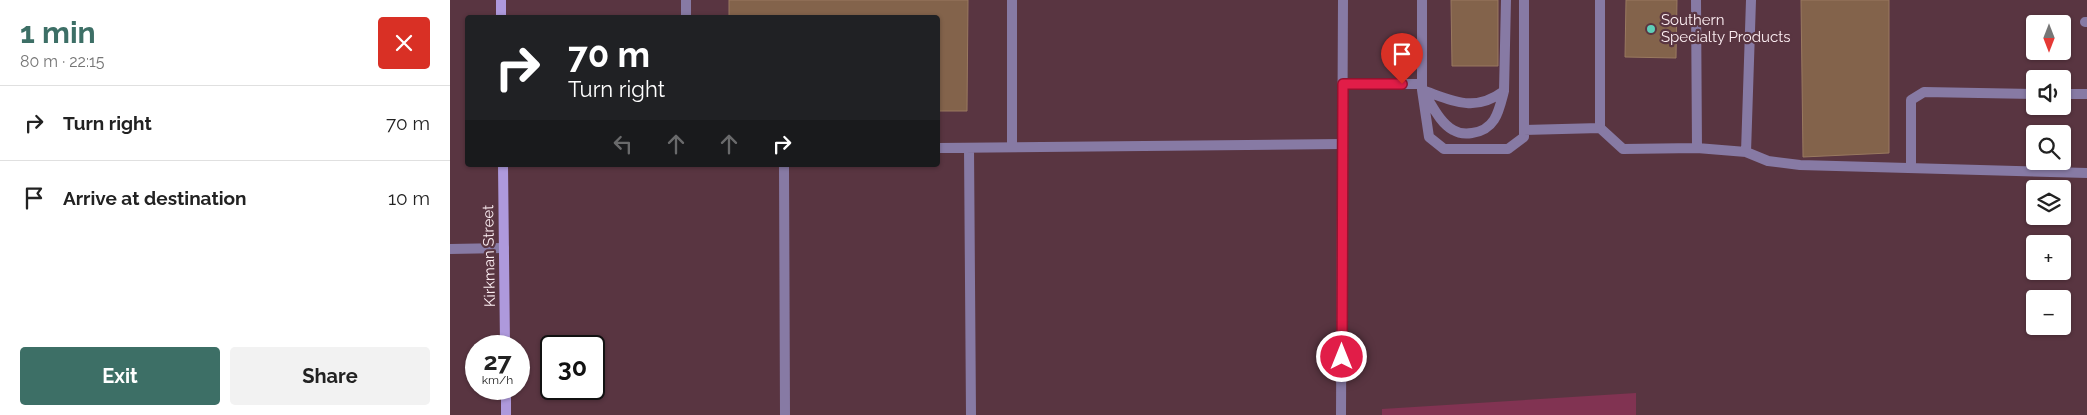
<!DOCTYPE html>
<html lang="en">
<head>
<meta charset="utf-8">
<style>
	:root { --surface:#fff; --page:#f2f2f2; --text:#222; --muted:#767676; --line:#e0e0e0; --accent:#3d6f66 }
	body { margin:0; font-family:Raleway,sans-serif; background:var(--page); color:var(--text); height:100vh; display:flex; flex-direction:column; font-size:19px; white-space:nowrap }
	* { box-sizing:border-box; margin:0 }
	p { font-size:16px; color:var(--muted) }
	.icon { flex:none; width:28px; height:28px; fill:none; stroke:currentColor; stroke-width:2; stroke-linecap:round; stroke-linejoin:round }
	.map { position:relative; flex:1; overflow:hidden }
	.drawer { display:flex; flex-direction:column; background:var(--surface); width:450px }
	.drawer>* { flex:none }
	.top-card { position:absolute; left:15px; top:15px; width:475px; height:152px; border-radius:5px; box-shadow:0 1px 4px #0004; background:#202124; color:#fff; overflow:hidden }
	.needle { width:32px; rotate:180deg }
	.controls { position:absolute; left:1576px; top:15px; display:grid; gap:10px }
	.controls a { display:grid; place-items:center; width:45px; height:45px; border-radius:5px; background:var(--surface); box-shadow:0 1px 4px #0004; font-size:25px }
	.speed { position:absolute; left:15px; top:335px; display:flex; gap:10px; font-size:25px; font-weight:700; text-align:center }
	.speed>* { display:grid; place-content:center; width:65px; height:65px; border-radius:50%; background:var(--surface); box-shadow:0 1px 4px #0004; line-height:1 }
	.speed small { font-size:12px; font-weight:400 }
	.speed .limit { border:2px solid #111; border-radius:8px; background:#fff; color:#111 }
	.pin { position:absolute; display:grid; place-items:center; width:42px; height:42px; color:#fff; margin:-51px -21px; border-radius:50% 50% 50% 0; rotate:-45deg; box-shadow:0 0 5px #0007 }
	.pin .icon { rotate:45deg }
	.me { position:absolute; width:55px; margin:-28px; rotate:0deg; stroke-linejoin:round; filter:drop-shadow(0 0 4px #0008) }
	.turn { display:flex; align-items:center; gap:18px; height:105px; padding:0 20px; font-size:22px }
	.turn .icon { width:65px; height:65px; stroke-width:2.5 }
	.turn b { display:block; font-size:35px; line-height:42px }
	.lanes { display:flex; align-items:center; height:48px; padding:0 20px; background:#0003; justify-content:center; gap:25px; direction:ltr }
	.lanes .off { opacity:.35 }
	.round { display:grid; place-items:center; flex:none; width:52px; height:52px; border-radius:5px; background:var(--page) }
	.headline { display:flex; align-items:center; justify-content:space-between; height:85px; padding:0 20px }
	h1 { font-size:30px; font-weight:700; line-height:38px; color:var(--accent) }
	.action { display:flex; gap:10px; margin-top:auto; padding:10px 20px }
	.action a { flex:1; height:58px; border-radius:5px; background:var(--accent); color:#fff; font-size:20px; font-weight:700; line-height:58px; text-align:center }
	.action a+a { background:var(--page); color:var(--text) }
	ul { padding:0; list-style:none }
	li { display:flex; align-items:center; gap:15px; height:75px; padding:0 20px; border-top:1px solid var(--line) }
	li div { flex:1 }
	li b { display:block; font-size:19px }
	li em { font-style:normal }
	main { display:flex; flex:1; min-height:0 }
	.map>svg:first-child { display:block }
	.green { fill:#813352 }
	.building { fill:#83634b; stroke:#997960 }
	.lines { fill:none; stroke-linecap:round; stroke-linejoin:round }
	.lane { stroke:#877aa4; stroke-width:10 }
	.street { stroke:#877aa4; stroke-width:10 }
	.secondary { stroke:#ae99dc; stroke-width:10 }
	.route-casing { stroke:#92132f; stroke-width:12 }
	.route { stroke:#e11d48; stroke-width:9 }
	.poi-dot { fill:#5eceb8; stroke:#593541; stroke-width:2 }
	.labels { text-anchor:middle; stroke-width:4.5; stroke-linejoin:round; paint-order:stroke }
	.poi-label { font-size:15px; fill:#fceef2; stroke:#593541; text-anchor:start }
	.street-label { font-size:15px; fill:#fceef2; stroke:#593541 }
</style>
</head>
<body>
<main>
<section class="drawer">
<div class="headline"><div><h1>1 min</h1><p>80 m · 22:15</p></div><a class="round" style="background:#d93025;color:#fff"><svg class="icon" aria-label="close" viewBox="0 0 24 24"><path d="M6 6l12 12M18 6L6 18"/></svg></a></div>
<ul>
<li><svg class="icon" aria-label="right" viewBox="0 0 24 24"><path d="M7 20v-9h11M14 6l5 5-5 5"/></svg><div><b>Turn right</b></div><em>70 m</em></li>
<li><svg class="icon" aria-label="arrive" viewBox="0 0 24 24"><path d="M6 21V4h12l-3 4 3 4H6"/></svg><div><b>Arrive at destination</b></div><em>10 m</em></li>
</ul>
<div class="action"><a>Exit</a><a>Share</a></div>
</section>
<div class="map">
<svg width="1637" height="415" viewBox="0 0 1637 415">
	<rect width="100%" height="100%" fill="#593541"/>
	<!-- green -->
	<path class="green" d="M1186,393V415H932V409Z"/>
	<!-- building -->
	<path class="building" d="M279,0H518L517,111H488V18H279Z
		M1001,0H1048V66H1002Z
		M1176,0H1227L1226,58L1175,57Z
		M1351,0H1439V153L1353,157Z"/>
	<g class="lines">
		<!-- lane -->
		<path class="lane" d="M236,0V18
			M562,0V147
			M972,0V90L979,137L994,149H1058L1074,137V0
			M1150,0V128
			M1635,22H1637
			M893,84H972
			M972,90C1004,101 1024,113 1054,91L1056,0
			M974,93C982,105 990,123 1003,130C1008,133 1016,134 1022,133C1046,130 1049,110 1054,91
			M1612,94H1637
			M1074,130L1150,128L1173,149L1247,148L1246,0
			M488,148L892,144
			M519,148L521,415
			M1247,148L1296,152L1318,161L1350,165L1637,173
			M1296,152L1301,0
			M334,165L335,415
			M1461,168V100L1474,92L1585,94
			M0,249L54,248"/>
		<!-- street -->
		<path class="street" d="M891,415L893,0"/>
		<!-- secondary -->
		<path class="secondary" d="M51,0V18
			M53,165L55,346
			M56,389V415"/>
	</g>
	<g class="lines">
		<defs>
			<path id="route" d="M892,357L893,84H952"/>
		</defs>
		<!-- route casing -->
		<use href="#route" class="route-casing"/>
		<!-- route -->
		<use href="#route" class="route"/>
	</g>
	<!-- markers -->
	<circle class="poi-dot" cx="1201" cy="29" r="5"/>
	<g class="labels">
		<!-- poi labels -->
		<g class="poi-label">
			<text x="1211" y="25">Southern<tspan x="1211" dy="17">Specialty Products</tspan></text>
		</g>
		<!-- street labels -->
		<g class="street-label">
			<text transform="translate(39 256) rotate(-91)" y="5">Kirkman Street</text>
		</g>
	</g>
</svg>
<div class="controls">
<a><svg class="needle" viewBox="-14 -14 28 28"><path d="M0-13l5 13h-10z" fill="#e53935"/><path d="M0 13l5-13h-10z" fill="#767676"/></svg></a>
<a><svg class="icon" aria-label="sound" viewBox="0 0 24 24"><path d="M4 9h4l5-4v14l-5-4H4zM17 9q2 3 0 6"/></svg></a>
<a><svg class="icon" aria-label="search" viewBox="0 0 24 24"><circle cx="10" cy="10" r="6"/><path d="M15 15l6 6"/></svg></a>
<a><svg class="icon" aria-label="layers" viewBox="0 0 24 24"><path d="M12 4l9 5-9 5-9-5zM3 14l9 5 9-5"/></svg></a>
<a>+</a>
<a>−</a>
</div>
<div class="speed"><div>27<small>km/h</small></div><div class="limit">30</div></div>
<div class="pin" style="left:952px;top:84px;background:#d93025"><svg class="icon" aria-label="arrive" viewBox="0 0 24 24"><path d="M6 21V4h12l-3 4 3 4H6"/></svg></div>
<svg class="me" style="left:892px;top:357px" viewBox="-20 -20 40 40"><circle r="17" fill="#e11d48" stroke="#fff" stroke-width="3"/><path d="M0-11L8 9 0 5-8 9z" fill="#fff"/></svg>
<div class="top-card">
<div class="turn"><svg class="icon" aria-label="right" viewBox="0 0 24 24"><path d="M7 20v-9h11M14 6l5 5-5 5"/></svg><div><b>70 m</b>Turn right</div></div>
<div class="lanes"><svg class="icon off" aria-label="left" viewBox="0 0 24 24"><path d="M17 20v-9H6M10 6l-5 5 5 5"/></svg><svg class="icon off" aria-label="ahead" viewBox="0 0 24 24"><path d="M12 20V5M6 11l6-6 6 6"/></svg><svg class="icon off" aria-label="ahead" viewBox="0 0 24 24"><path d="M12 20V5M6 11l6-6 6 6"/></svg><svg class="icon" aria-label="right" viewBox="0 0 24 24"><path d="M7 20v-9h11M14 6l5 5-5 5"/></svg></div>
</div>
</div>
</main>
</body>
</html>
